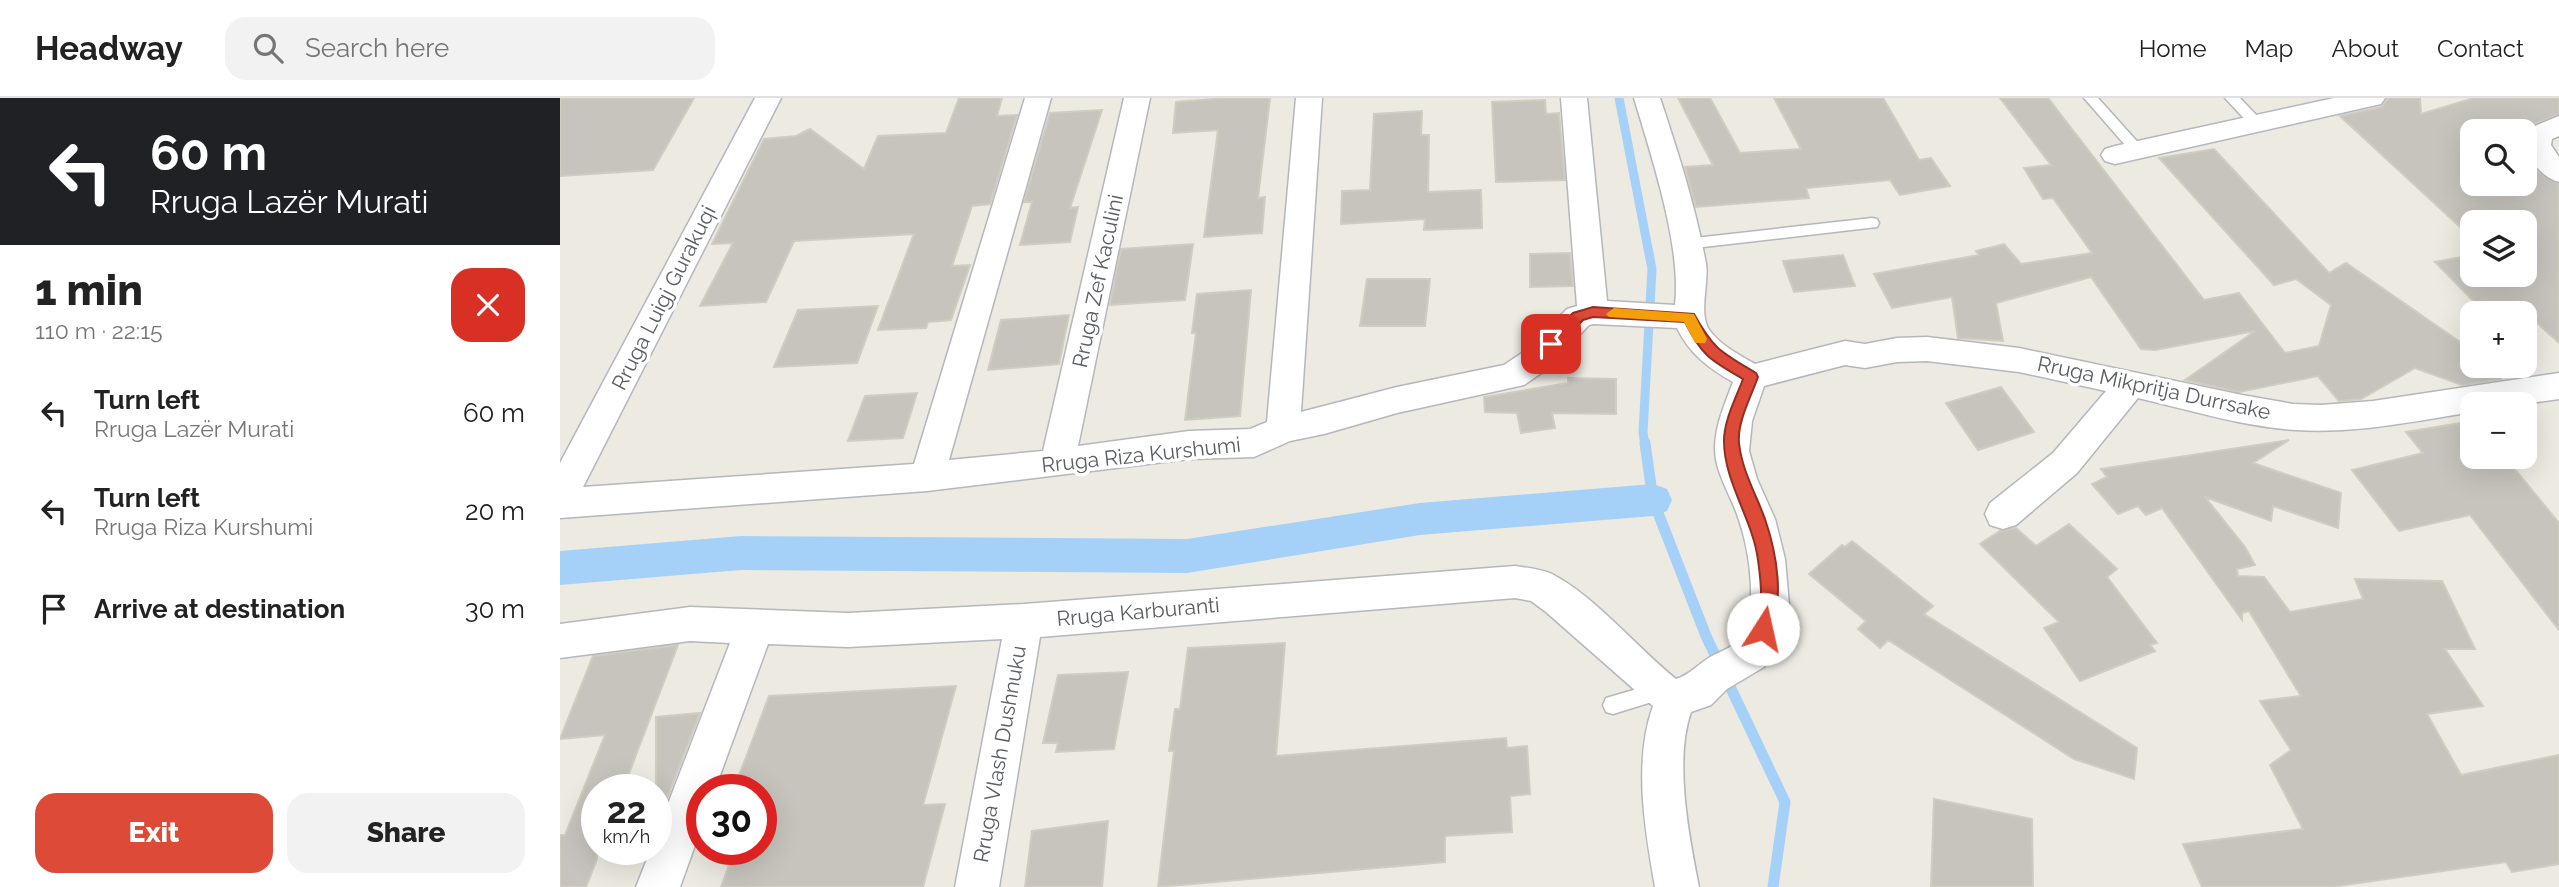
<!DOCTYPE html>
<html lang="en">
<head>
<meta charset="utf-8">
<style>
	:root { --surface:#fff; --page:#f2f2f2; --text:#222; --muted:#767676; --line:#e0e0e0; --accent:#dd4a37 }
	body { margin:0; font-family:Raleway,sans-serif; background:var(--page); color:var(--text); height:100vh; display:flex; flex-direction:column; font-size:26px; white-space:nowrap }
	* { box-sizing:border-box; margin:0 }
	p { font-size:23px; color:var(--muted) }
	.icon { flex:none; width:38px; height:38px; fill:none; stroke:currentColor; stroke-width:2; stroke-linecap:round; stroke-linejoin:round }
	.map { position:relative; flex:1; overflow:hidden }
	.sheet { display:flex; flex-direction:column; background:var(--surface); width:560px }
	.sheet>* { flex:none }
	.top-card { background:#202124; color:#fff; overflow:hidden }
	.buttons { position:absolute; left:1900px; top:21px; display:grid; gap:14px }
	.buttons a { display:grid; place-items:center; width:77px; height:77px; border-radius:14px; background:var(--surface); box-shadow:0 7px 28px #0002; font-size:35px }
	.speed { position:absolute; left:21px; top:676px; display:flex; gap:14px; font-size:35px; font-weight:700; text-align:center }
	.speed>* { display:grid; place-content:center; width:91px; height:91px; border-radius:50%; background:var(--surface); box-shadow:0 7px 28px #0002; line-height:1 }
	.speed small { font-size:18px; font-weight:400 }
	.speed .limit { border:10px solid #d22; background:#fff; color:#111 }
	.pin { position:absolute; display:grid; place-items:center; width:60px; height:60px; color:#fff; margin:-30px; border-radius:14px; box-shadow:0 4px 10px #0006 }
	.me { position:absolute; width:77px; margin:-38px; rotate:10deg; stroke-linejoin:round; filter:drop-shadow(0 0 5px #0008) }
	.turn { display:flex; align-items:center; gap:24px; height:147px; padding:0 35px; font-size:32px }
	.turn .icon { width:91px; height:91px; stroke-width:2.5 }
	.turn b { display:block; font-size:49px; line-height:60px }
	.round { display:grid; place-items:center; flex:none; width:74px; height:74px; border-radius:21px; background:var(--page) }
	.head { display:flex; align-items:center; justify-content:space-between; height:119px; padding:0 35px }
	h1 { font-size:42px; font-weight:800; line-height:52px }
	.button { display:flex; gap:14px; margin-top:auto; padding:14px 35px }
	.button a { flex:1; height:80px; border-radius:21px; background:var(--accent); color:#fff; font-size:28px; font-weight:800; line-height:80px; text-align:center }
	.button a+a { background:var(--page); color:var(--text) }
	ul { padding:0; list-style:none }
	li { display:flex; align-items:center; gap:21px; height:98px; padding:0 35px }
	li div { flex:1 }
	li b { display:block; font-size:26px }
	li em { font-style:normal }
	header { display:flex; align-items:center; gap:42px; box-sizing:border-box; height:98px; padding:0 35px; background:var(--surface); border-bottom:2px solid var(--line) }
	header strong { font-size:33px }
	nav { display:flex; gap:38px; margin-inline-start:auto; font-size:24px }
	.search { width:490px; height:63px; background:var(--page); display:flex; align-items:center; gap:18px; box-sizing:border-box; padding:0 24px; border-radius:21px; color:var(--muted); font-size:26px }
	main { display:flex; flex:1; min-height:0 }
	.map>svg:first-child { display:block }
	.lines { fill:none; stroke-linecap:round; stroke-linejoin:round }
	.stream-far1 { stroke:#a5d1f9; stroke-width:9 }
	.stream { stroke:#a5d1f9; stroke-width:11 }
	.canal { fill:#a5d1f9; fill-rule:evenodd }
	.building { fill:#c7c4be; stroke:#d0ccc0; stroke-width:2 }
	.lane-casing { stroke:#b4b7bb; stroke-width:3 }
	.street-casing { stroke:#b4b7bb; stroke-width:3 }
	.lane { fill:#fff; fill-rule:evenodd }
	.street { fill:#fff; fill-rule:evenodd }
	.route { fill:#dd4a37; stroke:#903024; stroke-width:2 }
	.slow { fill:#f59e0b }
	.labels { text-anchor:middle; stroke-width:7; stroke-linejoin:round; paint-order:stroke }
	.street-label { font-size:21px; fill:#5a5d61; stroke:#fff }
</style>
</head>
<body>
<header>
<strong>Headway</strong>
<div class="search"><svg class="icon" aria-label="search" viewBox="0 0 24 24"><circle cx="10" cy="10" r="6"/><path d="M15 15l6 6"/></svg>Search here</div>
<nav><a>Home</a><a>Map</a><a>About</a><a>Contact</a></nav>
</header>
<main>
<section class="sheet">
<div class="top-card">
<div class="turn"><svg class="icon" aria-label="left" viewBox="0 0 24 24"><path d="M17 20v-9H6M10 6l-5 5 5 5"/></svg><div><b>60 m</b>Rruga Lazër Murati</div></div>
</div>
<div class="head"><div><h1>1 min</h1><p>110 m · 22:15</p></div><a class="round" style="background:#d93025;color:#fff"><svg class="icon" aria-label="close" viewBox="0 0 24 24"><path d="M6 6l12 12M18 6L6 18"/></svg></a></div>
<ul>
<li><svg class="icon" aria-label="left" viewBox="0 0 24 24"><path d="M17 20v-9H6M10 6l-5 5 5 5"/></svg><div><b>Turn left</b><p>Rruga Lazër Murati</p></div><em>60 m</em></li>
<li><svg class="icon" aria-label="left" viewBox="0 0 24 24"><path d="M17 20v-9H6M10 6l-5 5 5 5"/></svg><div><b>Turn left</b><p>Rruga Riza Kurshumi</p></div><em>20 m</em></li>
<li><svg class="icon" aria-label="arrive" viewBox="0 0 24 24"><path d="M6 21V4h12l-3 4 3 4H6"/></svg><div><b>Arrive at destination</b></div><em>30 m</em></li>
</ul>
<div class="button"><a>Exit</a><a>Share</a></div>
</section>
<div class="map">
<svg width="1999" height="789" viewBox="0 0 1999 789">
	<rect width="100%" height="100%" fill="#eceae1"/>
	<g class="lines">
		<!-- stream-far1 -->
		<path class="stream-far1" d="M1059,0L1092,171L1083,334L1085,347"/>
		<!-- stream -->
		<path class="stream" d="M1085,345L1093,402L1146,538L1225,704L1213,789"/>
		<!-- canal -->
		<path class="canal" d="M1093,386L1107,391L1112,402L1107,413L1093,418L860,437L627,475L181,472L0,487V453L181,438L627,441L860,405Z"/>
	</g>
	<!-- building -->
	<path class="building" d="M0,0H134L93,72L0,78Z
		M399,0H442L437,18L457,17L430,106L412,108L392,168L410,167L391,222L368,224L366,230L318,232L354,136L234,143L206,204L140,208L173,145L152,146L204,41L236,38L250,31L304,71L318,38L386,35Z
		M666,0H710L698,100L705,99L702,135L644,139L658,32L613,35L616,4Z
		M1118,0H1150L1180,55L1241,51L1214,0H1323L1359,62L1371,60L1390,88L1340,97L1330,82L1246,90L1249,100L1136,109L1125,69L1153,67Z
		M1440,0H1488L1644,202L1679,195L1725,255L1759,248L1771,207L1736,181L1714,187L1599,60L1654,51L1769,175L1786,165L1913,253V268H1928L1941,281L1902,287L1855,270L1801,301L1779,303L1758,278L1679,294L1625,282L1695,233L1595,252L1581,251L1531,179L1436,205L1443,243L1398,240L1392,199L1332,210L1314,176L1419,157L1416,153L1444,146L1461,166L1532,155L1493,100L1483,101L1464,70L1491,67Z
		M1828,0H1860L1861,16L1914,0H1999V16L1969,28L1965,35L1913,33V86H1965V55L1975,72L1999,86V245L1974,222L1965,224V215H1925L1875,164L1913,157V177H1965V124H1913V141L1780,18L1822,9Z
		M985,2L986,16L999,15L1005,82L936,84L932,4Z
		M542,12L510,110L518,109L510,144L460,147L472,104H464L490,15Z
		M862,13L861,37H869L868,94L921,92L922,130L864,132L865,121L781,126L782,93L810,92L814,16Z
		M633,146L625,202L550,207L561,151Z
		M1010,155L1013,188L970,189V156Z
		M1283,157L1295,188L1234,194L1223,163Z
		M807,181H870L865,228H800Z
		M691,192L680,318L625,322L636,235H632L637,196Z
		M318,208L297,265L214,269L238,212Z
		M509,217L499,266L428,272L441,222Z
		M1008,280L1056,281V316L992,315L995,330L961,335L957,315L925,314L924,299L1008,285Z
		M1441,289L1474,334L1418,352L1386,305Z
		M357,295L343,340L288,343L305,298Z
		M1913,323V359H1945L1999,425V532L1910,417L1839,433L1792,372L1863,355L1846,334Z
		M1729,342L1693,365L1781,395L1778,430L1713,408L1711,423L1645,399L1685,449L1695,467L1677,471L1678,478L1704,479L1730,514L1803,501L1795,481L1882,483L1915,551H1885L1923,608L1867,616L1901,677L1999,657V766L1952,774L1946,764L1771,789H1642L1623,746L1743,731L1710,667L1731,652L1700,603L1741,598L1689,513L1682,515V522L1602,410L1586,417L1578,408L1558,416L1532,386L1547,379L1541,371Z
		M1509,426L1557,471L1547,479L1597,545L1590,547L1595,553L1520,583L1484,530L1499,524L1420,446L1440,433L1456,430L1476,448Z
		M1292,443L1373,508L1364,516L1577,650L1574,681L1514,661L1328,542L1320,550L1298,531L1306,523L1249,476L1282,447L1285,449Z
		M725,545L716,658L946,640L947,650L967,648L970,696L950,698L952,734L885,738V764L598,789L614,653H609L615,611H620L628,550Z
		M118,547L63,691H37V761L26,789H0V737H5L45,637L0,641L33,558Z
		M568,574L554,651L496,654L498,645H483L498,577Z
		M396,588L363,707L385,706L363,789H161L175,751H201V691H174L209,598Z
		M140,615L96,729V619Z
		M1374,701L1472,721L1473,789H1371Z
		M548,723L542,789H465L472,733Z"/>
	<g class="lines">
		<defs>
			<path id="lane" d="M1524,0H1538L1582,49V55H1572Z
				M1665,0H1680L1701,22V28H1691Z
				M1312,120L1317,121L1319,125L1317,129L1126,151L1119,146L1126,141Z
				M1101,584L1108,587L1111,593L1108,599L1053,616L1046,614L1043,607L1046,600Z"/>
			<path id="street" d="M195,0H221L23,389L354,366L465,0H491L389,362L483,353L564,0H590L518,348L629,333L690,331L707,324L736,0H762L741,314L837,289L944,267L965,253L1007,211L1017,208L1001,0H1027L1047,203L1115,207C1122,149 1091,57 1074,0H1100C1118,54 1136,110 1146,166C1149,185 1139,212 1148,230C1158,246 1179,257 1195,266L1285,243L1305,246L1337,240L1367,239L1459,250L1682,297L1733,306L1761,307L1813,303L1999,275V301L1963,306H1913V314C1855,323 1795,336 1736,332C1684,329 1630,312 1578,300L1517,375L1456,427L1443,431L1430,427L1425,416L1430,405L1493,355L1546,293L1459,274L1367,263L1337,264L1305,270L1285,267L1204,288L1192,323L1189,353L1197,381L1215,421L1225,461L1229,507L1222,531L1204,569L1167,591L1151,607L1131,614C1114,662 1129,739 1139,789H1095C1085,732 1073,664 1093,608L986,514L971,503L955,500L480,539L439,789H395L442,541L288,549L208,546L155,691H142V728L120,789H76L91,751H96V737L170,545L130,543L0,560V526L130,509L288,515L464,506L955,468C967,470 981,471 992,476C1036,499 1077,550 1116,581C1130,577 1139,565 1152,558C1159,554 1169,551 1175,545C1202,522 1189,451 1179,422C1172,399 1155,375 1155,351C1155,327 1165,306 1173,284C1148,270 1130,256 1117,230L1034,226L1029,227L987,271L964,287L837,315L764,336L730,343L694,359L629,361L367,393L0,420V365Z
				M1774,0H1825L1821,6L1812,8L1555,66L1545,63L1541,57L1545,51L1555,48Z
				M1999,18V38L1992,41L1991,47L1999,59V84C1978,78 1957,51 1970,30Z"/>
		</defs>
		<!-- lane casing -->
		<use href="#lane" class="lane-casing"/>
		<!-- street casing -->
		<use href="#street" class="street-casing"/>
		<!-- lane -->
		<use href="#lane" class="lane"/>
		<!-- street -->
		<use href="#street" class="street"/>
	</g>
	<!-- route -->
	<path class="route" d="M1033,209L1134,216C1154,252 1161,254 1196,275L1198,279C1191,299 1177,324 1179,345C1182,373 1196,396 1205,421C1217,456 1225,503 1209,537L1203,539L1197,537C1193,528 1198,520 1200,511C1203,497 1200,477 1198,462C1193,422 1164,384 1164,343C1164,322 1176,300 1183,281C1150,262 1142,258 1125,224L1033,219L1023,222L996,250H986L984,246L986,242L1013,215Z"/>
	<!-- slow -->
	<path class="slow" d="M1054,210L1134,216L1147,241L1145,245H1135L1124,224L1049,219L1046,216Z"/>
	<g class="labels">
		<!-- street labels -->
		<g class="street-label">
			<text transform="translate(538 183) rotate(-78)" y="7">Rruga Zef Kaculini</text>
			<text transform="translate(104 200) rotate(-63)" y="7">Rruga Luigj Gurakuqi</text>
			<text transform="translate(1594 290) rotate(12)" y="7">Rruga Mikpritja Durrsake</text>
			<text transform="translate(581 357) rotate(-6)" y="7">Rruga Riza Kurshumi</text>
			<text transform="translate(578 514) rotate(-5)" y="7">Rruga Karburanti</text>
			<text transform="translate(440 656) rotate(-80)" y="7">Rruga Vlash Dushnuku</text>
		</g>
	</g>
</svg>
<div class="buttons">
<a><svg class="icon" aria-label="search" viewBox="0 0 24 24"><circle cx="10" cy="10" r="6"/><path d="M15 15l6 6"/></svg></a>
<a><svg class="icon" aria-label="layers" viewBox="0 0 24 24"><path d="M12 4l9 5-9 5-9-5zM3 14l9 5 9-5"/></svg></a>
<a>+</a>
<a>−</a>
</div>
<div class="speed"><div>22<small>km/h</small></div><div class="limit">30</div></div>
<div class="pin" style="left:991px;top:246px;background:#d93025"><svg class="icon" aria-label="arrive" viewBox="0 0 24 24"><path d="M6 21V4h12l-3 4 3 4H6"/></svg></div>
<svg class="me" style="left:1203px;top:531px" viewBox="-20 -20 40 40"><circle r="19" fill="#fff"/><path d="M0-13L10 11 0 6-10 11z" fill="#dd4a37"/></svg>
</div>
</main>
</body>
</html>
